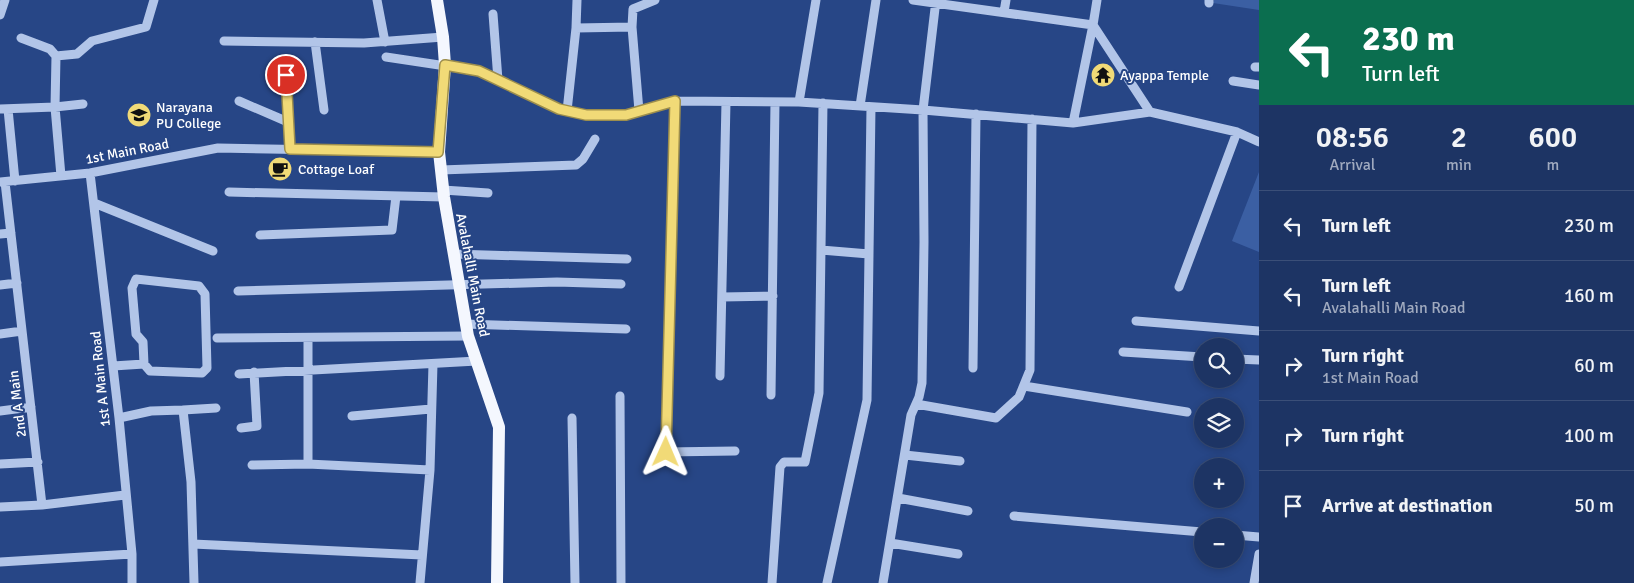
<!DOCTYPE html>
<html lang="en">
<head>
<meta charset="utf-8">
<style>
	:root { --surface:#1d3464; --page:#2a3f6d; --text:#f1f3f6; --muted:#a0aabf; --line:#3b4f78 }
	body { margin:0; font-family:Signika,sans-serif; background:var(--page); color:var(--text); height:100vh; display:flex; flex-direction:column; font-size:19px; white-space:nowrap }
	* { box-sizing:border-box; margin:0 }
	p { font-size:16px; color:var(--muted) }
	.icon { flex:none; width:28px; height:28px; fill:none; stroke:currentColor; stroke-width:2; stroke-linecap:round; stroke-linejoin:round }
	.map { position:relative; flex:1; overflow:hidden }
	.sheet { display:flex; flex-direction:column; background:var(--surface); width:375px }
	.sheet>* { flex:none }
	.top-card { background:#0b6e4f; color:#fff; overflow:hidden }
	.fabs { position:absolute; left:1194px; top:338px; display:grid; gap:10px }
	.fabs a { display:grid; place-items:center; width:50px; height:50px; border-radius:50%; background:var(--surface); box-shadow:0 2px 8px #0003,0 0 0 1px var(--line); font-size:25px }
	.pin { position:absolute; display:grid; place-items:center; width:42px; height:42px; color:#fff; margin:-21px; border:2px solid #fff; border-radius:50%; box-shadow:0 1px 5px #0007 }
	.me { position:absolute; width:55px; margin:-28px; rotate:1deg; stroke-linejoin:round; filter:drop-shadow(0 0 4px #0008) }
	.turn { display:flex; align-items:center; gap:18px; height:105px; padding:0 20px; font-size:22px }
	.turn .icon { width:65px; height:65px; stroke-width:2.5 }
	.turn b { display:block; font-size:35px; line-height:42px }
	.eta { display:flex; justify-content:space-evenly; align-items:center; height:85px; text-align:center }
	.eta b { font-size:30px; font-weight:600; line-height:35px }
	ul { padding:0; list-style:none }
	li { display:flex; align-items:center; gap:15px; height:70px; padding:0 20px; border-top:1px solid var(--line) }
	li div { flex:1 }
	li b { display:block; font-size:19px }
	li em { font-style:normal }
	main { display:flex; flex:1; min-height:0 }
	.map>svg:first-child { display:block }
	.green { fill:#3b5fa3 }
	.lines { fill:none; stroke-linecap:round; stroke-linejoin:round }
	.minor { stroke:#b2c5e8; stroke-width:9 }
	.major { stroke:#f4f7fe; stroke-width:12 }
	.route-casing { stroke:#9d8e4d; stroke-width:12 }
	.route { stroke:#f1da77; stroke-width:9 }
	.labels { text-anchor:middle; stroke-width:4; stroke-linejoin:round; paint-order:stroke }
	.poi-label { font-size:14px; fill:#fff; stroke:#274686; text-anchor:start }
	.street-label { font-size:14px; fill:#fff; stroke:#274686 }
</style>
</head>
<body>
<main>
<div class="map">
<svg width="1259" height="583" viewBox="0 0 1259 583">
	<rect width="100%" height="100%" fill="#274686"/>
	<!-- green -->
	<path class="green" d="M1214,0H1259V10L1213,3Z
		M1259,172V252L1232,241Z"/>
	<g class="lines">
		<!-- minor -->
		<path class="minor" d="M377,0L385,42
			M913,0L1093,25L1073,123
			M1097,0L1093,25L1150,112L1237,132L1259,142
			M1209,3V0
			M1004,12L1006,0
			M493,14L498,80
			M0,15L5,0
			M632,27L639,111
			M576,28L632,27L633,9L655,0
			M21,38L50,49L56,56L55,107L61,176
			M224,41L364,43L443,37
			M315,42L324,110
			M56,56L77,54L92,41L146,27L154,0
			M386,57L479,71L559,109L587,115H626L675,101L799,102L923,110L1073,123L1150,112
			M286,59L290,149
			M1255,67H1259
			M1233,81L1259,85
			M239,101L288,122
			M675,101L666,452L735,451
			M799,102L816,0
			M860,106L876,0
			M0,109L55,107L83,104
			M8,109L15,181
			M567,111L576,28L577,0
			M441,170L576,165L583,159L595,139
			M90,173L119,418L132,554V583
			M0,182L90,173L218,148L439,152
			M5,182L42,505
			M443,190L488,193
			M229,192L444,197
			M94,203L213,251
			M0,234L11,233
			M260,235L392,230L396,196
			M821,250L869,254
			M453,254L627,259
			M0,285L17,283
			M1179,287L1237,132
			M238,291L557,282L621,284
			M722,297L773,296
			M1136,321L1259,331
			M465,324L626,329
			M0,334L22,331
			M217,338L468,336
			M1123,352L1202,357
			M1235,359L1259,360
			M113,366L144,364L150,371L202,373L207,368L205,294L199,286L136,279L132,288L136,334L143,342L144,364
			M973,368L976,114
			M239,374L477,361
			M720,376L726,102
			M1024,386L1187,412
			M771,395L775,102
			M620,396L621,583
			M916,404L996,418L1019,397L1030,370L1032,119
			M183,410L216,408
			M0,411L31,407
			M352,416L431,409
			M119,418L151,411L183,410L191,482L194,583
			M572,418L575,583
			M241,428L257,426L254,372
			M905,455L960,461
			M0,464L38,462
			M308,464L430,470
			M252,465L308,464V338
			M898,498L968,511
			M0,507L42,505L125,495
			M1014,516L1202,532
			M1235,535L1259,537
			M890,543L958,554
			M193,544L422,555
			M0,562L132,554
			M420,583L430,470L433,364
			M772,583L780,467L784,462H805L819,393L823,103
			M827,583L867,400L871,107
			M883,583L911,415L919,397L922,383L924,242L923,110L936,0
			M1254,583L1259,554"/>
		<!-- major -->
		<path class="major" d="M437,0L443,37L445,65L439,152L444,197L468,336L499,427L497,583"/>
	</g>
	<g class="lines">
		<defs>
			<path id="route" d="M286,75L290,149L438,152L445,65L479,71L559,109L586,115H626L675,101L666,452"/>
		</defs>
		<!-- route casing -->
		<use href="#route" class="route-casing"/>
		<!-- route -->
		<use href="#route" class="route"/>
	</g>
	<!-- icons -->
	<defs>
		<symbol id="temple-disc" viewBox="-11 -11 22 22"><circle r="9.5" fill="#f1da77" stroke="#274686"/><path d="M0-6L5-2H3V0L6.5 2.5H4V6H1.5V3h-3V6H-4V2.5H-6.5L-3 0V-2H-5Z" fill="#111"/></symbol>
		<symbol id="university-disc" viewBox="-11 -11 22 22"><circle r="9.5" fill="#f1da77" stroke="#274686"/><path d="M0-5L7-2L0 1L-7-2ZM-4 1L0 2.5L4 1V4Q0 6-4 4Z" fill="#111"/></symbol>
		<symbol id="cafe-disc" viewBox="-11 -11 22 22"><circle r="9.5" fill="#f1da77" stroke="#274686"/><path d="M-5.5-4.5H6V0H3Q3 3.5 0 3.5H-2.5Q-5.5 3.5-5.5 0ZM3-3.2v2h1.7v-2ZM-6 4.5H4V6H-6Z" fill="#111"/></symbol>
	</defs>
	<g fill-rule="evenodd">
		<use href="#temple-disc" x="1089" y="61" width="28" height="28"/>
		<use href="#university-disc" x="125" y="101" width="28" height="28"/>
		<use href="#cafe-disc" x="266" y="155" width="28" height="28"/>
	</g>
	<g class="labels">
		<!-- poi labels -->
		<g class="poi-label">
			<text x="1120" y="80">Ayappa Temple</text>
			<text x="156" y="112">Narayana<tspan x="156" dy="16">PU College</tspan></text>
			<text x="298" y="174">Cottage Loaf</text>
		</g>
		<!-- street labels -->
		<g class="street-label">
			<text transform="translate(127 151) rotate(-11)" y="5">1st Main Road</text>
			<text transform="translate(473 275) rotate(79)" y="5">Avalahalli Main Road</text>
			<text transform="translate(100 379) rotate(-96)" y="5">1st A Main Road</text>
			<text transform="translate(17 404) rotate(-97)" y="5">2nd A Main</text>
		</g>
	</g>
</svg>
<div class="fabs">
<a><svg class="icon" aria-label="search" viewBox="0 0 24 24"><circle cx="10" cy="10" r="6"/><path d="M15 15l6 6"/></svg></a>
<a><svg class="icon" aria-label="layers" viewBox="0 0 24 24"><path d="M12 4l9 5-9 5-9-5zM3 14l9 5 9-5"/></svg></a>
<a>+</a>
<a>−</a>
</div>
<div class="pin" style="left:286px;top:75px;background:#d93025"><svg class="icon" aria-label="arrive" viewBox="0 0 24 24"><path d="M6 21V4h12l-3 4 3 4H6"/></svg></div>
<svg class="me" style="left:666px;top:452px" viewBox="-20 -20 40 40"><path d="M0-17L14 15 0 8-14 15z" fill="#f1da77" stroke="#fff" stroke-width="4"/></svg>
</div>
<section class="sheet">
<div class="top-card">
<div class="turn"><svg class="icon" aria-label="left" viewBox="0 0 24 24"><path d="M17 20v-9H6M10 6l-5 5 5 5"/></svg><div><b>230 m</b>Turn left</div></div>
</div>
<div class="eta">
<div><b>08:56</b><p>Arrival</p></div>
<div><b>2</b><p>min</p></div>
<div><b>600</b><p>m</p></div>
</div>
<ul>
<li><svg class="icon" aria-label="left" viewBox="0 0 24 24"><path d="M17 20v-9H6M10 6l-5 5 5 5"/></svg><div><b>Turn left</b></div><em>230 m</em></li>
<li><svg class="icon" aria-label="left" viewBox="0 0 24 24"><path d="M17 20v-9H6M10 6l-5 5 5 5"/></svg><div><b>Turn left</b><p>Avalahalli Main Road</p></div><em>160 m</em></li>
<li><svg class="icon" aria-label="right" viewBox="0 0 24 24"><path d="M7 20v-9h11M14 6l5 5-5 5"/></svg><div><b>Turn right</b><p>1st Main Road</p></div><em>60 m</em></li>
<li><svg class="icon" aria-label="right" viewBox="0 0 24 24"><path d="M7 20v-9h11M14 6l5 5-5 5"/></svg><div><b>Turn right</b></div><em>100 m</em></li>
<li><svg class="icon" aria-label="arrive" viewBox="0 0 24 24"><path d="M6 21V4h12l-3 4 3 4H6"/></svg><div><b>Arrive at destination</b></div><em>50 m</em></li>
</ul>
</section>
</main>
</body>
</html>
